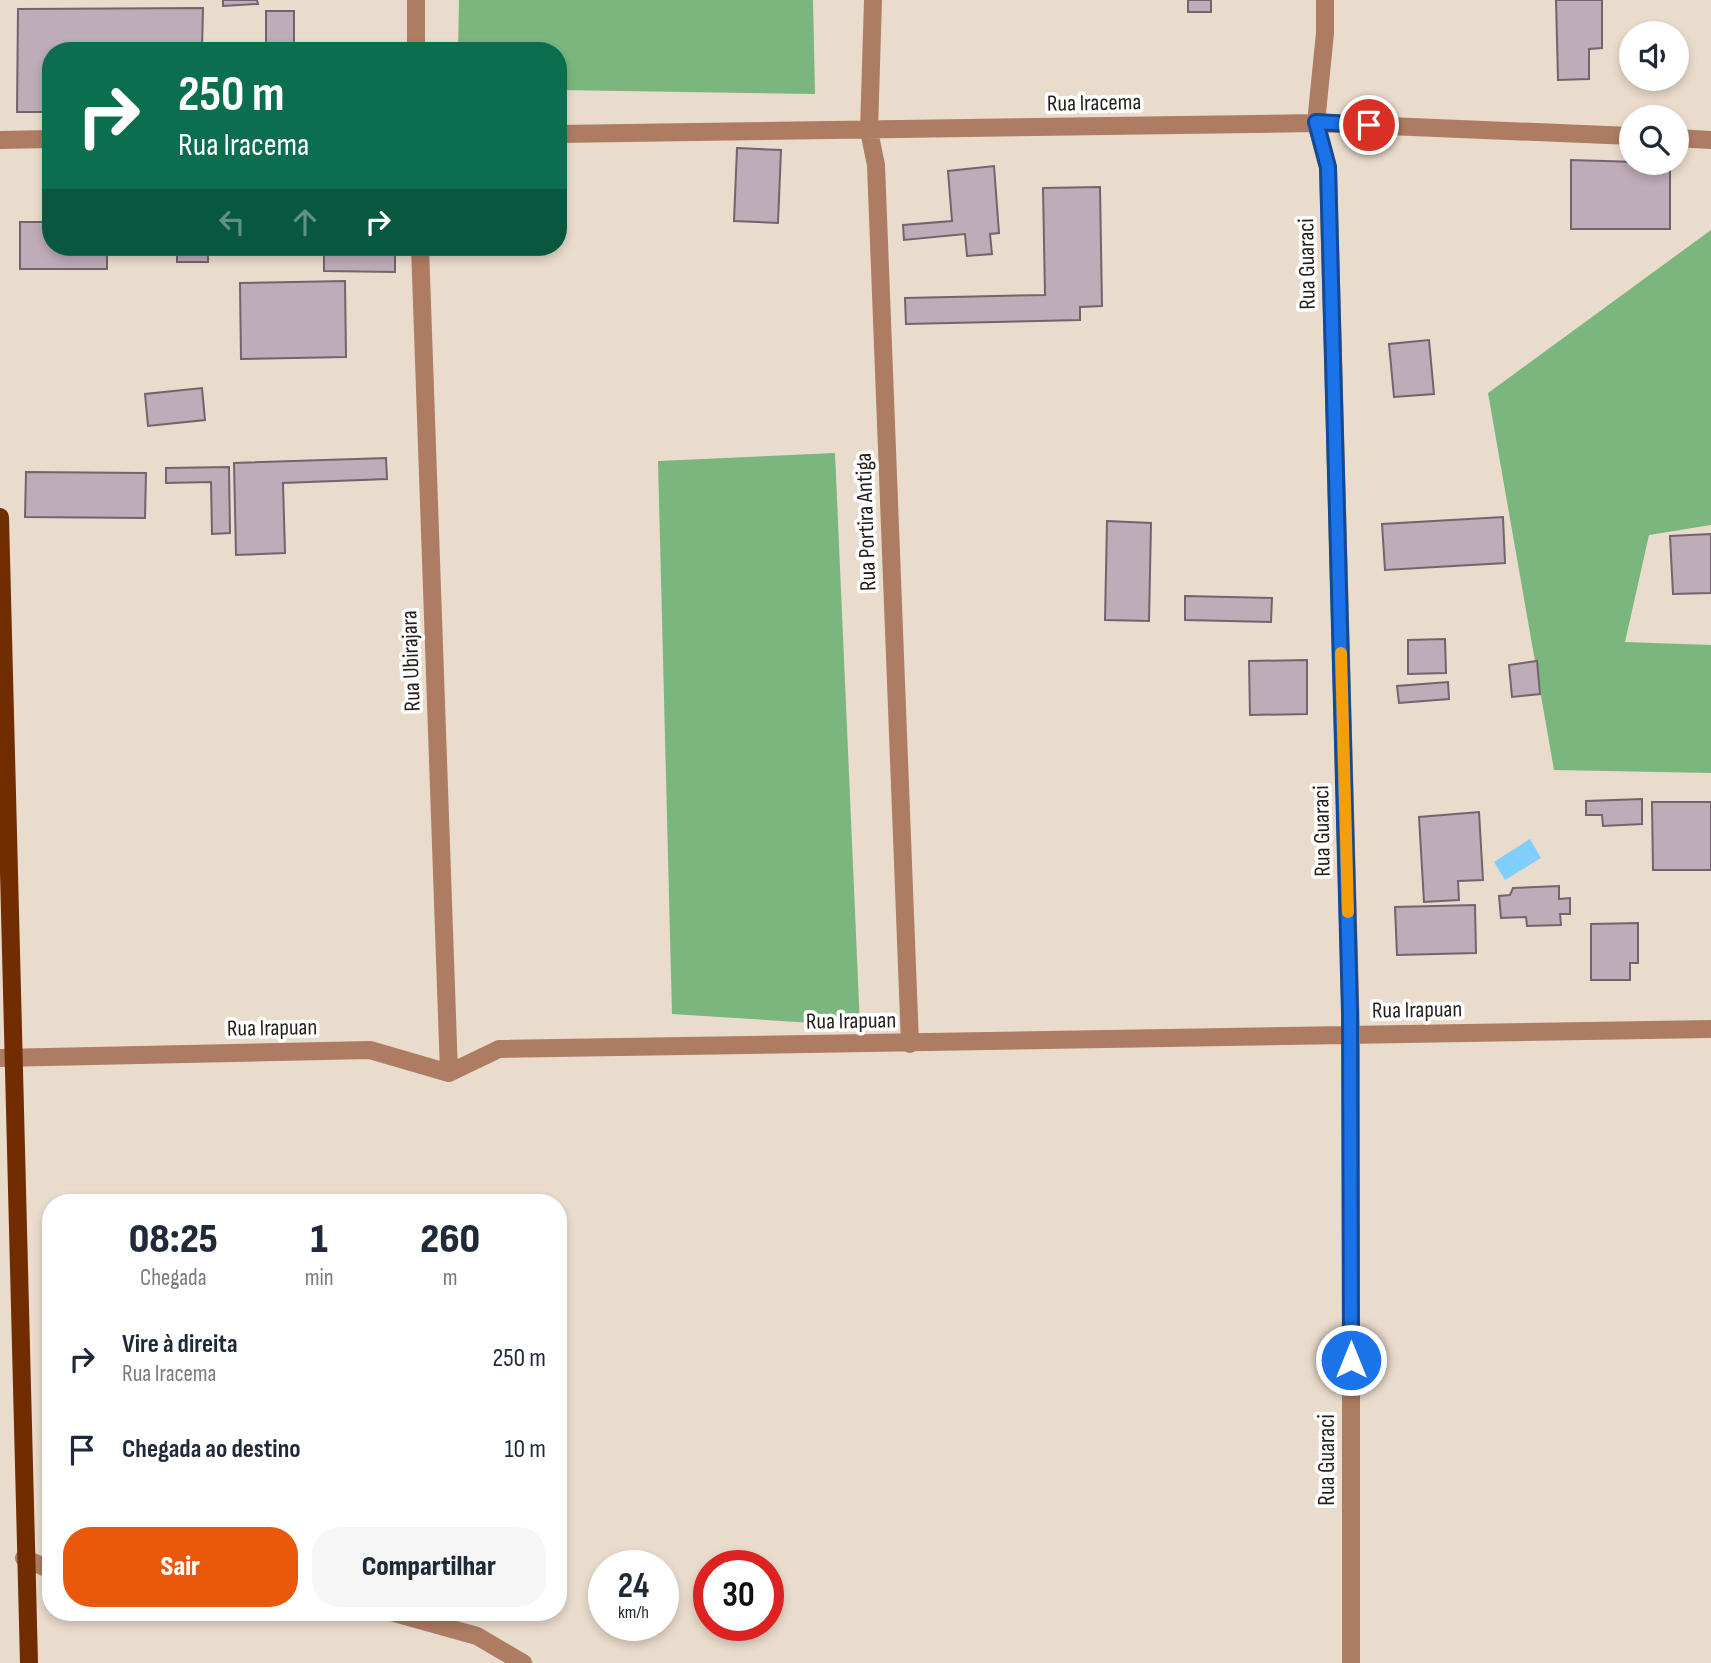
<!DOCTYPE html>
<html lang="pt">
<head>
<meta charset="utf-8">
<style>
	:root { --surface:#fff; --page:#f6f6f7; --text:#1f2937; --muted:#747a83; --accent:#ea580c }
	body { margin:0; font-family:"Sofia Sans Condensed",sans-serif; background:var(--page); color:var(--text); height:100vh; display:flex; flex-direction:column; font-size:26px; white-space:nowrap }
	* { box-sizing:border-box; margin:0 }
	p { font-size:23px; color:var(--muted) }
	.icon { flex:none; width:38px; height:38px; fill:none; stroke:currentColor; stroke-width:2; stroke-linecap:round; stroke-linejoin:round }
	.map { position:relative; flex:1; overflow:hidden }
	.details { position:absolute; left:42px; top:1194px; width:525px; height:427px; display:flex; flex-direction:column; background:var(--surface); border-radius:28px; box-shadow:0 4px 10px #0003 }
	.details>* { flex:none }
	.top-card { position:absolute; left:42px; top:42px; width:525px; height:214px; border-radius:28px; box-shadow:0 4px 10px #0003; background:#0b6e4f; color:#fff; overflow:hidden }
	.fabs { position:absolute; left:1619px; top:21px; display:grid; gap:14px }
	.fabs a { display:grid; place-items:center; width:70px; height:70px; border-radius:50%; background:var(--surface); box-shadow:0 4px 10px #0003; font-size:35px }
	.speed { position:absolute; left:588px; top:1550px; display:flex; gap:14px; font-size:35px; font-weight:700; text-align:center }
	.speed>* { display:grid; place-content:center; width:91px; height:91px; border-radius:50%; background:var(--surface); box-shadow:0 4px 10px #0003; line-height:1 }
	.speed small { font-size:18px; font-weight:400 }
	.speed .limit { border:10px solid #d22; background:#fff; color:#111 }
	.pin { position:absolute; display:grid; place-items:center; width:60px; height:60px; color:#fff; margin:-30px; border:4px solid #fff; border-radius:50%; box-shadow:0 2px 7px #0007 }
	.me { position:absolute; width:77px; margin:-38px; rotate:0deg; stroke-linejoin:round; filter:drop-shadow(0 0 5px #0008) }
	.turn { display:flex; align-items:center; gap:24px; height:147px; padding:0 21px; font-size:32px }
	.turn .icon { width:91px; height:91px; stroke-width:2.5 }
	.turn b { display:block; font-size:49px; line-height:60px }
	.lanes { display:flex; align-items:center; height:66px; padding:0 21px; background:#0003; justify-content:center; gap:35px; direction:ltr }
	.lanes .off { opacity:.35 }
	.eta { display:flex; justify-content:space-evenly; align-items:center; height:119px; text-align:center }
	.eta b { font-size:42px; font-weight:800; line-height:49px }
	.button { display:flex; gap:14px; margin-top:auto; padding:14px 21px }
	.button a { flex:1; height:80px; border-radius:28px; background:var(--accent); color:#fff; font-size:28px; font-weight:800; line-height:80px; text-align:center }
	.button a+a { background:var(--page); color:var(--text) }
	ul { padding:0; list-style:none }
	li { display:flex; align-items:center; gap:21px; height:91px; padding:0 21px }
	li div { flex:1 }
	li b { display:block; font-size:26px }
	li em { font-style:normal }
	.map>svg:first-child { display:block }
	.forest { fill:#7bb67e }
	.water { fill:#7fcefc }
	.building { fill:#beacb8; stroke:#73636e; stroke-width:2 }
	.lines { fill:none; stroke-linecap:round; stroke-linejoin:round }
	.minor { stroke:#ae7c63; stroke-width:18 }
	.major { stroke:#712d00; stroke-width:18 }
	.route-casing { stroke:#114b97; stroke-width:18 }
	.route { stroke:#1a73e8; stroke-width:12 }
	.slow { stroke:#f59e0b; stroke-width:12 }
	.labels { text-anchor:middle; stroke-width:7; stroke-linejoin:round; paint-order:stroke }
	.street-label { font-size:23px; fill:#241f19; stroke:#fff }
</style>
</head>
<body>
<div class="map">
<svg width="1711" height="1663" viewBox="0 0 1711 1663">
	<rect width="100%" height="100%" fill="#eadccc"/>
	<!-- forest -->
	<path class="forest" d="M459,0H813L815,94L558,90V51H458Z
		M1711,230V525L1649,535L1625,642L1711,645V773L1554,770L1488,393Z
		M835,453L860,1026L672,1014L658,461Z"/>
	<!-- water -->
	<path class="water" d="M1530,839L1541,858L1505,880L1494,862Z"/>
	<!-- building -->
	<path class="building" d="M223,0H257L258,4L223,6Z
		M1188,0H1211V12H1188Z
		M1556,0H1602V48L1589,49V79L1558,80Z
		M203,8L202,51H51V112H17L18,9Z
		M266,11H294V51H266Z
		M737,148L781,150L778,223L734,221Z
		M1571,160L1670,163V229H1571Z
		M994,166L999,233L990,234L992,254L967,256L965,234L904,240L903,225L952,221L948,171Z
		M1100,187L1102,306L1080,307V320L906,324L905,298L1045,295L1043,188Z
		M20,222H51V247H107V269H20Z
		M177,247H208V262H177Z
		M324,247H395V272L324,271Z
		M345,281L346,357L241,359L240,283Z
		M1429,340L1434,394L1394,397L1389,344Z
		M202,388L205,420L148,426L145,394Z
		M386,458L387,479L283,483L285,553L236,555L234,463Z
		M229,467L230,533L212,534L211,482L166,483V468Z
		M26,472L146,473L145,518L25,517Z
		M1503,517L1505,563L1385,570L1382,524Z
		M1107,521L1151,523L1149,621L1105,620Z
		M1711,534V593L1673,594L1670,536Z
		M1185,596L1272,598L1271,622L1185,620Z
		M1445,639L1446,673L1408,674V640Z
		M1307,660V714L1250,715L1249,661Z
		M1537,661L1540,694L1512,697L1509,665Z
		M1448,682L1449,699L1399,703L1397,686Z
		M1642,799V824L1603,826L1602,815H1586V801Z
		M1652,802H1711V870H1653Z
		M1479,812L1483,880L1458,881L1459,900L1424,902L1419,817Z
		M1559,886V899L1570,898V914H1560L1561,925L1527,926L1526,917L1501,918L1499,896L1510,895L1513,888Z
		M1475,905L1476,953L1397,955L1395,907Z
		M1638,923V963H1630V980H1591V924Z"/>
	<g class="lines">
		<!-- minor -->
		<path class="minor" d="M873,0L869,131L876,165L910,1044
			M1325,0V33L1316,123L1328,168L1351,1035V1663
			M416,51V0
			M558,134L1316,123L1631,136
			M1676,138L1711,140
			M0,140L51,139
			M420,247L449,1073
			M0,1058L370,1050L449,1073L499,1049L1711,1029
			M24,1558L51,1570
			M391,1612L477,1636L523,1663"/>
		<!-- major -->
		<path class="major" d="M0,517L29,1663"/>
	</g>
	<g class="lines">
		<defs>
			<path id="route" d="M1351,1360L1350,1013L1328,167L1316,122L1369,125"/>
		</defs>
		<!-- route casing -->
		<use href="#route" class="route-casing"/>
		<!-- route -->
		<use href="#route" class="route"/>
		<!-- slow -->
		<path class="slow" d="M1341,653L1348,912"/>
	</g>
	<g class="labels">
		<!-- street labels -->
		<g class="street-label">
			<text transform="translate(1094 102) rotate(-1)" y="8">Rua Iracema</text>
			<text transform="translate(1306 264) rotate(-91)" y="8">Rua Guaraci</text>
			<text transform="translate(865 522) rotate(-92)" y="8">Rua Portira Antiga</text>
			<text transform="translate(410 661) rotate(-92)" y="8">Rua Ubirajara</text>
			<text transform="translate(1321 831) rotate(-91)" y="8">Rua Guaraci</text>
			<text transform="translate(1417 1009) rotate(-1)" y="8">Rua Irapuan</text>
			<text transform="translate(851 1020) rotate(-1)" y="8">Rua Irapuan</text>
			<text transform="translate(272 1027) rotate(-1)" y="8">Rua Irapuan</text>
			<text transform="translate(1326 1460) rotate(-90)" y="8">Rua Guaraci</text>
		</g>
	</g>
</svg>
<div class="fabs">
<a><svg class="icon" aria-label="sound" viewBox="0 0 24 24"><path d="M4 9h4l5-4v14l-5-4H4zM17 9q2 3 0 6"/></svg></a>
<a><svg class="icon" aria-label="search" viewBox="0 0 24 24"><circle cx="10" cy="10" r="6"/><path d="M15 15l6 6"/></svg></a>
</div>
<div class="speed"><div>24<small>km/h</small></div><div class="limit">30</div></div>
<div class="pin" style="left:1369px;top:125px;background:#d93025"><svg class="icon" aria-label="arrive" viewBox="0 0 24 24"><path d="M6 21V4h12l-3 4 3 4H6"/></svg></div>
<svg class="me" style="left:1351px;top:1360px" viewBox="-20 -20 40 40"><circle r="17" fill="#1a73e8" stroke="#fff" stroke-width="3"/><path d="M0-11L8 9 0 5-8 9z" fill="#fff"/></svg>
<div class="top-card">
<div class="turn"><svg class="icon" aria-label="right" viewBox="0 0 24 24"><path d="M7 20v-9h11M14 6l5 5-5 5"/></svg><div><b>250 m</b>Rua Iracema</div></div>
<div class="lanes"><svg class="icon off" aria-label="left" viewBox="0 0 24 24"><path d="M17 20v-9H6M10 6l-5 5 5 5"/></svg><svg class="icon off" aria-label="ahead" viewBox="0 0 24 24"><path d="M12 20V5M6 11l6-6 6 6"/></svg><svg class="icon" aria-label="right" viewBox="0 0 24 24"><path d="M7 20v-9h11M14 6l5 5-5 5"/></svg></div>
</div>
<section class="details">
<div class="eta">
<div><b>08:25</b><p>Chegada</p></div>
<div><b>1</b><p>min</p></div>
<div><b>260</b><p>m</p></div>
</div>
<ul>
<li><svg class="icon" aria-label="right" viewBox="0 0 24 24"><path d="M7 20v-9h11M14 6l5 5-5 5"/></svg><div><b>Vire à direita</b><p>Rua Iracema</p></div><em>250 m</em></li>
<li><svg class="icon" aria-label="arrive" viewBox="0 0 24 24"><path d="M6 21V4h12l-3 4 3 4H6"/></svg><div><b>Chegada ao destino</b></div><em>10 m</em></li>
</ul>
<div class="button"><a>Sair</a><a>Compartilhar</a></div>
</section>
</div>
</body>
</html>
